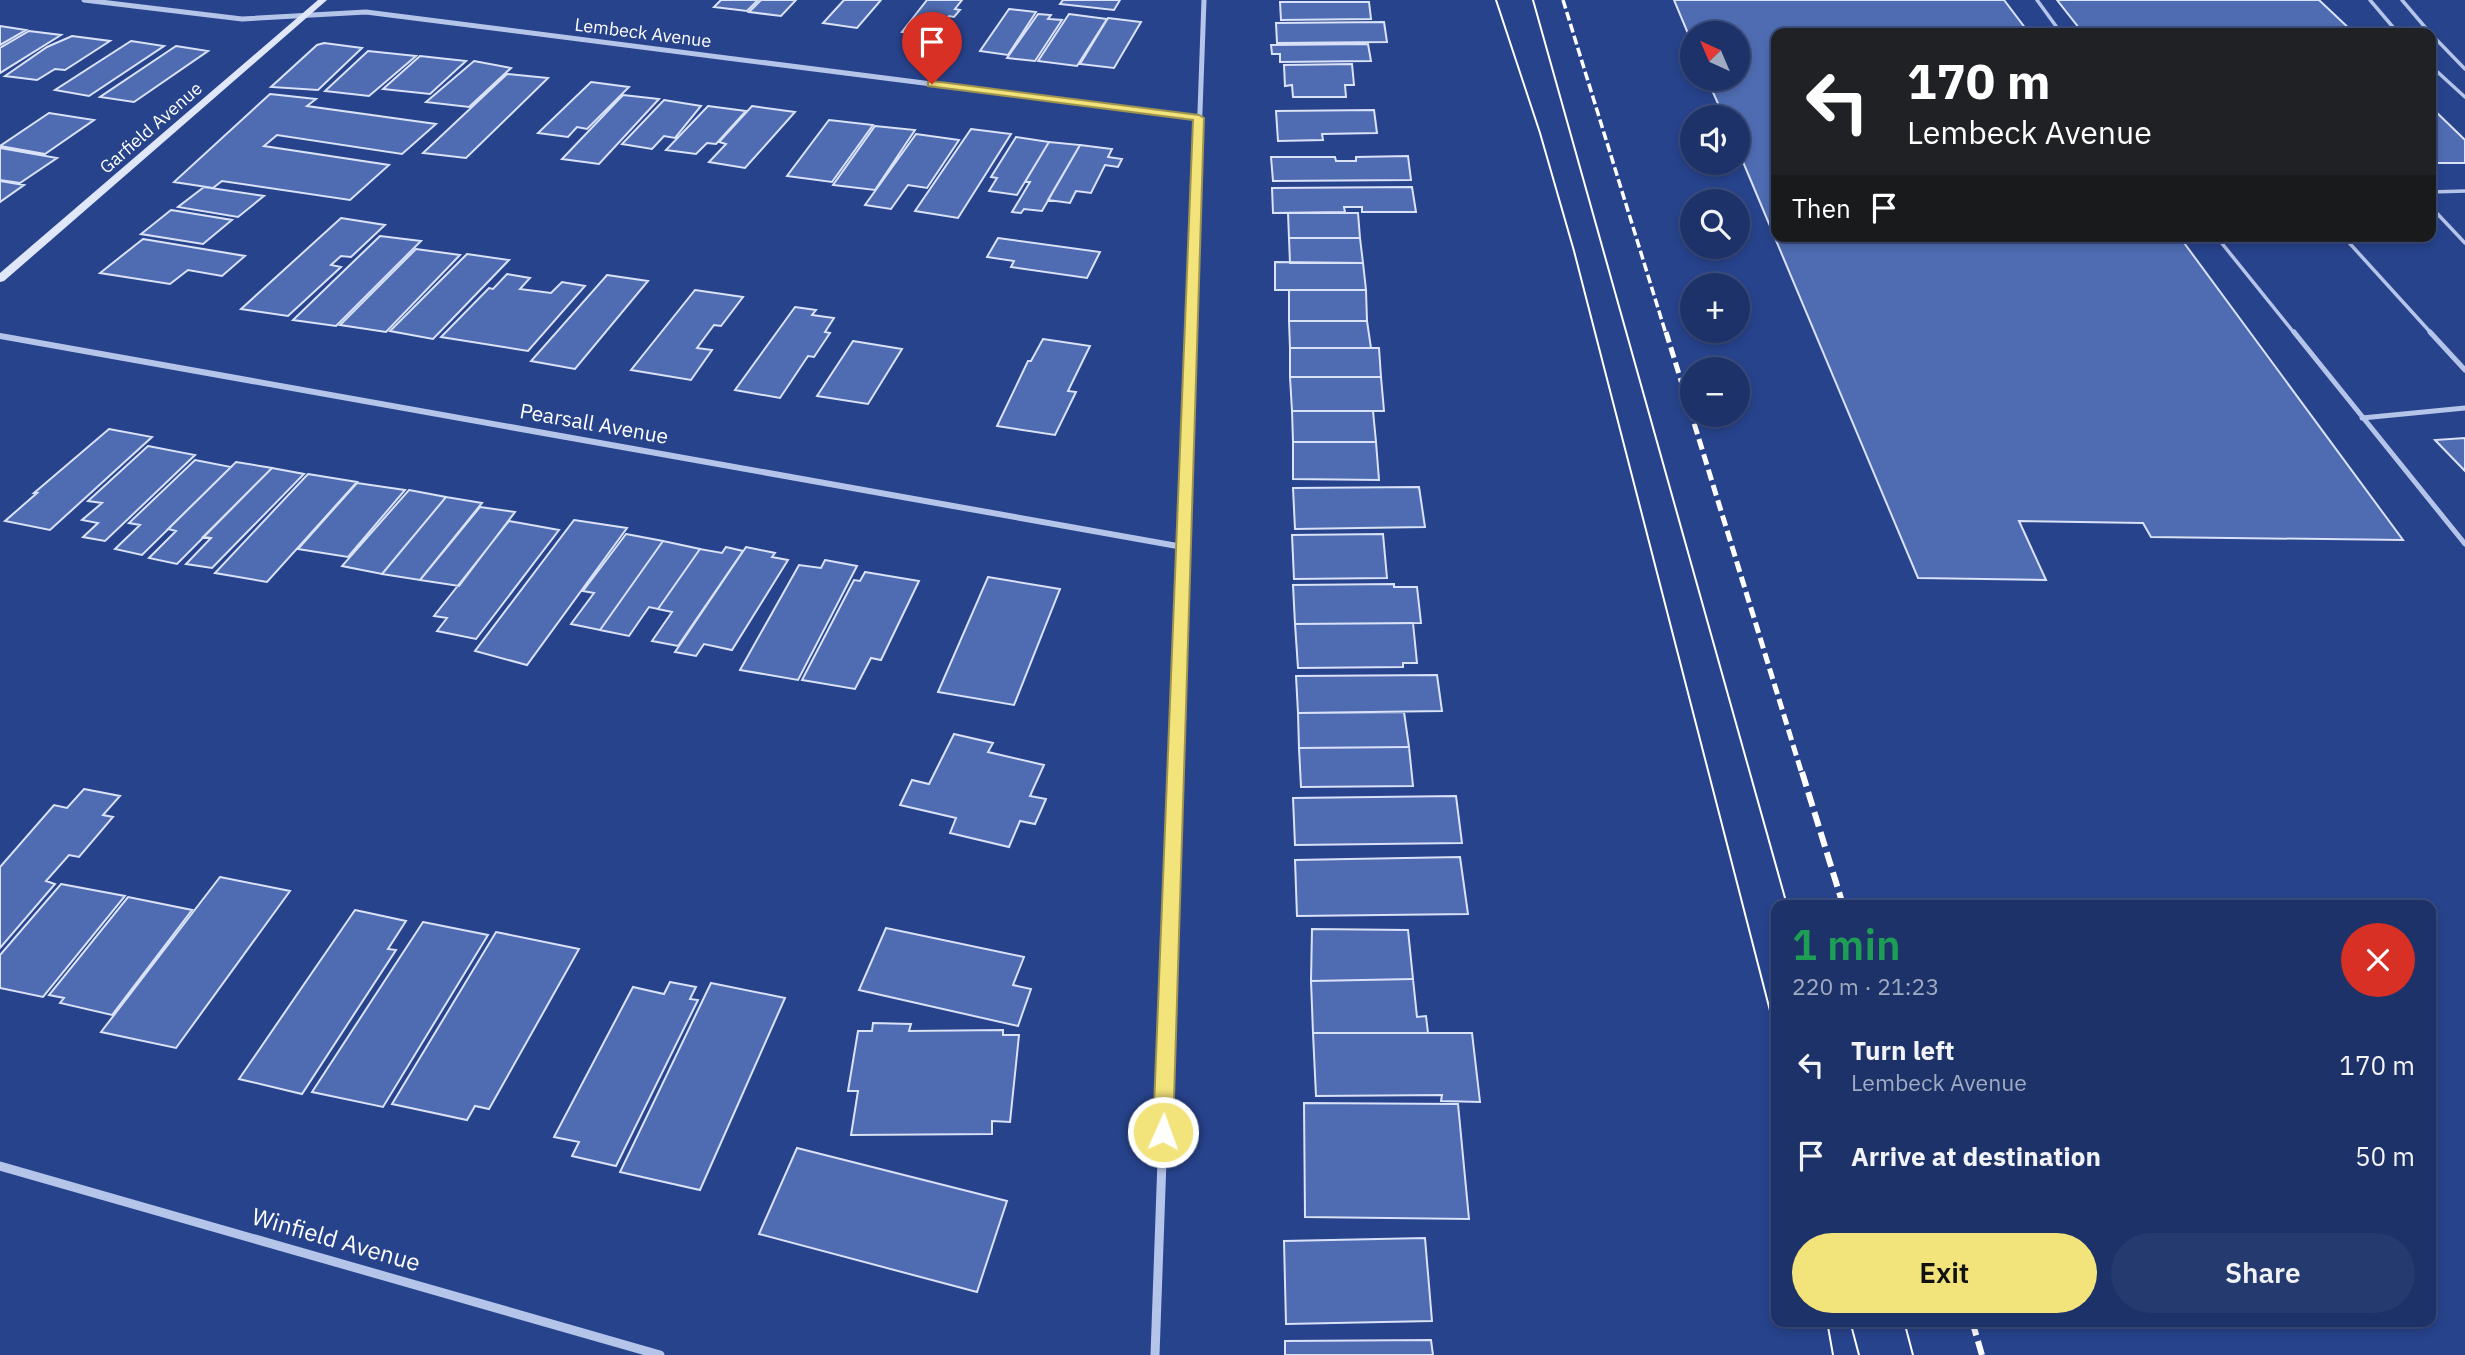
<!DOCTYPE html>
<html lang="en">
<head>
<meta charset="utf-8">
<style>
	:root { --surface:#1d3269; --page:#253a6f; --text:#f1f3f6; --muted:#a0aac0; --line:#3b4d7d; --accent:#f3e37b }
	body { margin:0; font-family:"IBM Plex Sans",sans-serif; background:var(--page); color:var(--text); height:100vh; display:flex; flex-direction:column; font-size:26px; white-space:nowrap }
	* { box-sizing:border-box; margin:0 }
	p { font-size:23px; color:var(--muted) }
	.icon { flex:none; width:38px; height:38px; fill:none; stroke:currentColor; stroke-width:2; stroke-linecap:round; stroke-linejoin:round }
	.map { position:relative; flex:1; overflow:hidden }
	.panel { position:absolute; left:1771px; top:900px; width:665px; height:427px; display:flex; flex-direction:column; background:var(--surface); border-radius:14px; box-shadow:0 4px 10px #0003,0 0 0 2px var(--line) }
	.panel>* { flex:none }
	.hud { position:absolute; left:1771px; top:28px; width:665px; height:214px; border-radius:14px; box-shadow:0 4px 10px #0003,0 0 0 2px var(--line); background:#202124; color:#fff; overflow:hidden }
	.needle { width:46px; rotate:316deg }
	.controls { position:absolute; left:1680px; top:21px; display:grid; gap:14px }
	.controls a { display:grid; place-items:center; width:70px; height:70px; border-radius:50%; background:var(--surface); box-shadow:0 4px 10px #0003,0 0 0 2px var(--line); font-size:35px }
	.pin { position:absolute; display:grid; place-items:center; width:60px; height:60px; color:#fff; margin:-72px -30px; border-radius:50% 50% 50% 0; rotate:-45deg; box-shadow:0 0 7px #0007 }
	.pin .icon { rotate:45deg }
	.me { position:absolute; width:77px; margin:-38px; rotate:2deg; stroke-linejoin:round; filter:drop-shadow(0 0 5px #0008) }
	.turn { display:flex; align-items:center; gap:24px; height:147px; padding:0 21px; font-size:32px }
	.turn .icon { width:91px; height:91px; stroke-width:2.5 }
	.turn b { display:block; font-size:49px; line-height:60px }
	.then { display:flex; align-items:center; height:66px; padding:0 21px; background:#0003; gap:14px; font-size:26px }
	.round { display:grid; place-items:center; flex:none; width:74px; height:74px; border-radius:37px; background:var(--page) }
	.headline { display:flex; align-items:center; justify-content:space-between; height:119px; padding:0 21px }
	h1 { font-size:42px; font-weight:600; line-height:52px; color:#1e9e55 }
	.cta { display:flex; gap:14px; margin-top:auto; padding:14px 21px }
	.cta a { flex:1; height:80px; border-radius:42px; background:var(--accent); color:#111; font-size:28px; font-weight:600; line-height:80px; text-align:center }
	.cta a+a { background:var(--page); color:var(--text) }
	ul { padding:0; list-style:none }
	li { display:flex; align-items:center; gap:21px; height:91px; padding:0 21px }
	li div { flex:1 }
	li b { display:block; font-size:26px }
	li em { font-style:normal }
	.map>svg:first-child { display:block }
	.building { fill:#4f6cb2; stroke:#dae2f8; stroke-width:2 }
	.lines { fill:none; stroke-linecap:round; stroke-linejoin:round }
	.service-far1 { stroke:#b5c5ea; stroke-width:3.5 }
	.service { stroke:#b5c5ea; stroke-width:5 }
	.minor-far2 { stroke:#b5c5ea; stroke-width:5 }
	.minor-far1 { stroke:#b5c5ea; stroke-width:6 }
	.minor { stroke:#b5c5ea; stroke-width:9 }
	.secondary { fill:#e0e7f8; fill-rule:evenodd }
	.tram { stroke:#fff; stroke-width:2 }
	.rail-far2 { stroke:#fff; stroke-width:3.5; stroke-dasharray:9 3.5; stroke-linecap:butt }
	.rail-far1 { stroke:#fff; stroke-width:5; stroke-dasharray:11 5; stroke-linecap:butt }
	.rail { stroke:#fff; stroke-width:6; stroke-dasharray:15 6; stroke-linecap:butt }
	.route { fill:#f3e37b; stroke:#9e9450; stroke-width:2 }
	.labels { text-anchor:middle; stroke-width:6; stroke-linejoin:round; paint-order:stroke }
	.far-street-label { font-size:18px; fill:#fff; stroke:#27438c }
	.street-label { font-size:21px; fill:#fff; stroke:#27438c }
	.near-street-label { font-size:24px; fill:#fff; stroke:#27438c }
</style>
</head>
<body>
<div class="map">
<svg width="2465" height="1355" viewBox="0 0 2465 1355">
	<rect width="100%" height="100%" fill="#27438c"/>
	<!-- building -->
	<path class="building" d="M721,0H758L747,11L714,7Z
		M761,0H796L781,16L749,12Z
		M844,0H881L857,28L823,23Z
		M927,0H962L955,9L960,10L954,17L949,16L932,39L909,36L912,33L902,32Z
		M1063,0H1120L1114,10L1060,4Z
		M1674,0H2004L2029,33H1776V236H2179L2403,540L2151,537L2143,523L2019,521L2046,580L1918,578L1738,150V117H1724L1707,79H1738V33H1692V43Z
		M2057,0H2319L2354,33H2083Z
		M1280,2H1369L1371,19L1281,20Z
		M1009,9L1036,12L1008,55L980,51Z
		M1038,14L1051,15L1048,19L1062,20L1035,61L1007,58Z
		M1069,14L1107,19L1077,66L1038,61Z
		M1108,18L1141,22L1114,68L1080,64Z
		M1384,22L1387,42L1277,43L1276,23Z
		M0,26L26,30L0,45Z
		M29,31L61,35L0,73V48Z
		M72,36L110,41L65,70L55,69L37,80L5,76L47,47Z
		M131,41L164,46L89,96L55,90Z
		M324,43L362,48L318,90L271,87L317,45Z
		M1368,44L1371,61L1280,62V54H1272L1271,45Z
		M176,46L208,51L134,102L100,97Z
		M368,51L416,56L369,96L325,91Z
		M420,56L466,61L430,94L383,89Z
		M474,61L511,68L469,107L426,102Z
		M1352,64L1354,85H1345L1346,97H1293L1292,85L1285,86L1284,65Z
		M507,74L548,78L466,158L423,153Z
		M591,82L629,87L587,129L577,127L568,137L538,133Z
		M270,94L316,99L307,106L436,124L402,154L277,135L264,146L389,165L350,200L222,181L213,188L174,182Z
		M623,95L659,99L599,164L562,159Z
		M664,100L701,106L675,138L664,136L652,149L622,144Z
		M708,106L746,111L716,144L707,143L696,154L666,150Z
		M752,106L795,112L745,168L709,162L726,144L719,142Z
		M2431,107L2465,140V163H2431Z
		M1374,110L1377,133L1322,134L1323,140L1278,141L1276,111Z
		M49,113L94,120L45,154L0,146Z
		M829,120L873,125L832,182L787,176Z
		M875,126L915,130L875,190L833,185Z
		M971,129L1011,134L958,218L915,211Z
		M916,134L959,140L927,188L908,185L891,209L865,205Z
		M1016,137L1049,142L1017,195L989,191L997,178L991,177Z
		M1049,142L1080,145L1042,211L1024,209L1021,213L1012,212L1030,182H1025Z
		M1080,145L1112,149L1108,157L1122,159L1118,167L1105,165L1091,193L1076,191L1070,203L1048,200Z
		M0,148L57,158L20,183L0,180Z
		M1408,156L1411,180L1273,181L1271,157H1335L1336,161H1356V157Z
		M0,181L24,185L0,202Z
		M204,187L264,196L238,217L178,207Z
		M1412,187L1416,212H1362V207H1344L1345,212L1273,213L1272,188Z
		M171,210L232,220L203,244L141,234Z
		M1288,213H1358L1360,238H1289Z
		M341,218L385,225L351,257L341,256L331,265L341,267L288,316L241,309Z
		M380,236L421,241L336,326L293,320Z
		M998,238L1100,252L1087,278L1011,267L1014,261L987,257Z
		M1289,238H1360L1363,263H1290Z
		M143,239L245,256L222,276L188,270L170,284L100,273Z
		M416,249L460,255L386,332L340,325Z
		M467,254L509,260L433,339L390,331Z
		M1275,262L1363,263L1366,290H1275Z
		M507,274L530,278L520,289L551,293L562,282L585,286L528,351L441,337L489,288L493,289Z
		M607,275L648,281L575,369L531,361Z
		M695,290L743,297L721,326L714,325L697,348L712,350L691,380L631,370Z
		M1289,290H1366L1367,321H1289Z
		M795,307L816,310L812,315L834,318L825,332L830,333L814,357L808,356L780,398L735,390Z
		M1289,321H1367L1371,348H1290Z
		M1043,339L1090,346L1068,391L1076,392L1055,435L997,426L1028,361H1031Z
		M853,341L902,349L868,404L817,396Z
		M1290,348H1379L1381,377H1290Z
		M1290,377H1381L1384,411H1292Z
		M1292,411H1373L1376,442H1293Z
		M109,429L152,437L50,530L5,521L37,493H34Z
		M2465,438V471L2435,440Z
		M1293,442H1376L1379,480L1293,479Z
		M148,446L195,455L105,541L83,537L98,523L82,520L102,503L88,501Z
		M195,460L231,467L142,555L115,549L140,525L129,523Z
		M236,462L272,468L177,564L149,558L176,531L168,529Z
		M272,468L304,474L212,568L186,564L211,538L203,537Z
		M308,474L357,482L267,582L215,573Z
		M357,483L405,490L348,557L298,549Z
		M1419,487L1425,527L1295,529L1293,488Z
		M409,490L446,497L382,574L342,566Z
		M446,497L482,503L420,580L382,574Z
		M480,507L515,512L459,586L420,580Z
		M574,520L627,528L527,665L475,651Z
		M509,521L559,530L476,639L437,631L447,618L434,616Z
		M626,534L663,541L600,630L571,624L594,593L583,591Z
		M1383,534L1387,578L1294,579L1292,535Z
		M663,541L700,549L658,609L649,607L629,636L600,630Z
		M726,547L743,551L678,646L652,641L672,612L658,609L700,549L722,553Z
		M746,547L775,553L772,557L788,560L732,650L704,644L696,656L675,652Z
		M825,560L857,566L798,680L740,670L799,565L821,568Z
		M865,572L919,581L881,660L871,658L855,689L802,680L854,580L860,581Z
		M988,577L1060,589L1014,705L938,692Z
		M1394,584V587H1417L1421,623L1295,624L1293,585Z
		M1413,623L1417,663H1403V667L1298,668L1295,624Z
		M1437,675L1442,711L1298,713L1296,676Z
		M1404,712L1409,747L1299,748L1298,713Z
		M954,734L993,743L988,752L1044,765L1030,796L1046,799L1035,824L1020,821L1009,847L950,833L956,818L900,805L912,780L929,784Z
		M1409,747L1413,786L1301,787L1299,748Z
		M84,789L120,796L103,815L113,817L79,857L69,855L46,881L55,884L0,948V867L54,805L67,808Z
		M1456,796L1462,843L1295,845L1293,798Z
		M1460,857L1468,914L1297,916L1295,860Z
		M220,877L290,891L176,1048L101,1032Z
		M61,884L125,896L43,997L0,988V955Z
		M128,897L192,910L112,1015L60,1003L64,998L49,995Z
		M355,910L406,921L388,949L396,950L302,1094L239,1079Z
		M423,922L488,935L383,1107L312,1092Z
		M886,928L1024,957L1013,985L1031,989L1018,1026L859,990Z
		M1312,929L1408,930L1413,979L1311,981Z
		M496,932L579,949L489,1109L475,1106L467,1120L392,1104Z
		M1413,979L1417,1017L1426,1016L1428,1033H1313L1311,981Z
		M670,982L696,987L690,999L698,1000L616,1166L572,1156L579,1142L554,1137L633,987L664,994Z
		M711,983L785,998L700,1190L620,1172Z
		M873,1023L911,1024L909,1031L1003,1030V1035H1019L1010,1122L992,1121V1134L851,1135L858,1091H848L858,1031H872Z
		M1313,1033H1472L1480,1102L1441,1101L1442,1095L1316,1096Z
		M1304,1103L1458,1104L1469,1219L1305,1217Z
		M797,1148L1007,1201L977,1292L759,1234Z
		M1425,1238L1432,1321L1286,1324L1284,1241Z
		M1431,1340L1433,1355H1285V1341Z"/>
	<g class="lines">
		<!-- service-far1 -->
		<path class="service-far1" d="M2037,0L2061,33
			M2370,0L2398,33
			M2402,0L2430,33
			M2431,34L2465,69
			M2431,66L2465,97
			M2431,192L2465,191
			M2431,207L2465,243
			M2216,236L2295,334
			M2343,236L2432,334"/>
		<!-- service -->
		<path class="service" d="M2294,332L2465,544
			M2430,332L2465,370
			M2362,418L2465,408"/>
		<!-- minor-far2 -->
		<path class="minor-far2" d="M84,0L242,19L366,12L1199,118
			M1192,334L1204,0"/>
		<!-- minor-far1 -->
		<path class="minor-far1" d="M0,336L1183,547
			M1176,774L1192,332"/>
		<!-- minor -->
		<path class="minor" d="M0,1166L660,1355
			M1155,1355L1176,772"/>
		<!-- secondary -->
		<path class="secondary" d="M318,0H327L4,281L0,282V273Z"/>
		<!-- tram -->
		<path class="tram" d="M1496,0L1540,133L1574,251L1776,1034
			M1533,0L1787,905
			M1827,1321L1833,1355
			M1850,1321L1859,1355
			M1904,1321L1913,1355"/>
		<!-- rail-far2 -->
		<path class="rail-far2" d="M1563,0L1666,334"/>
		<!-- rail-far1 -->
		<path class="rail-far1" d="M1666,332L1802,774"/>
		<!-- rail -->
		<path class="rail" d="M1802,772L1843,905
			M1972,1321L1982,1355"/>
	</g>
	<!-- route -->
	<path class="route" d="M932,81L1199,115L1204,118L1173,1132L1170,1139L1163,1142L1156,1139L1153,1132L1193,120L928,86V82Z"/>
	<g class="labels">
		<!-- far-street labels -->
		<g class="far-street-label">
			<text transform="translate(643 33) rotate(7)" y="6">Lembeck Avenue</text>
			<text transform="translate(151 128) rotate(-41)" y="6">Garfield Avenue</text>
		</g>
		<!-- street labels -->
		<g class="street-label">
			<text transform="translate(594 424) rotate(10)" y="7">Pearsall Avenue</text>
		</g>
		<!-- near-street labels -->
		<g class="near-street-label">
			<text transform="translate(336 1240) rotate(16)" y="8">Winfield Avenue</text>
		</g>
	</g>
</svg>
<div class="controls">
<a><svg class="needle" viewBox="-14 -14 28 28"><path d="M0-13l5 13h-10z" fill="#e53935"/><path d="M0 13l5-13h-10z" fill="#a0aac0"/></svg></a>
<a><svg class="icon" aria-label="sound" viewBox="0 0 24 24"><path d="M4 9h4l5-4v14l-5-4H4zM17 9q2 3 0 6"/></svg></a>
<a><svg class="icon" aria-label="search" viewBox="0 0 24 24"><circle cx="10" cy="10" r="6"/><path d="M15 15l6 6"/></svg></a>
<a>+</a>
<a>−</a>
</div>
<div class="pin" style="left:932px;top:84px;background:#d93025"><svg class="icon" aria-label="arrive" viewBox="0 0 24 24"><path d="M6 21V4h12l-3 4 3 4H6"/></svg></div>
<svg class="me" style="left:1163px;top:1132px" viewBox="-20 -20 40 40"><circle r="17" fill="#f3e37b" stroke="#fff" stroke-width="3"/><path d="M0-11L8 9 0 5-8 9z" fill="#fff"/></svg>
<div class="hud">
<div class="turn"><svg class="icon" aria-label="left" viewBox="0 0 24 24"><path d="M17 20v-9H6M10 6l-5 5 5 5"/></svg><div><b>170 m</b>Lembeck Avenue</div></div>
<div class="then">Then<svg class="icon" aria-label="arrive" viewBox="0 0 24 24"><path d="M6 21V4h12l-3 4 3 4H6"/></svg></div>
</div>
<section class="panel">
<div class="headline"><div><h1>1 min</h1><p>220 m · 21:23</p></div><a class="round" style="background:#d93025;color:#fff"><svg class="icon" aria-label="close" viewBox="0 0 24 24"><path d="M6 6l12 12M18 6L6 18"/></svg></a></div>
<ul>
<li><svg class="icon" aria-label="left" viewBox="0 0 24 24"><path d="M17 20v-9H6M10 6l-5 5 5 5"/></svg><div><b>Turn left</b><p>Lembeck Avenue</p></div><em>170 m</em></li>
<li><svg class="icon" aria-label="arrive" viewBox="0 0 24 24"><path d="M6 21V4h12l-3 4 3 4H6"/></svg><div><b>Arrive at destination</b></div><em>50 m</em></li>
</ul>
<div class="cta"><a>Exit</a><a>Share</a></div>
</section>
</div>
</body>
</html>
